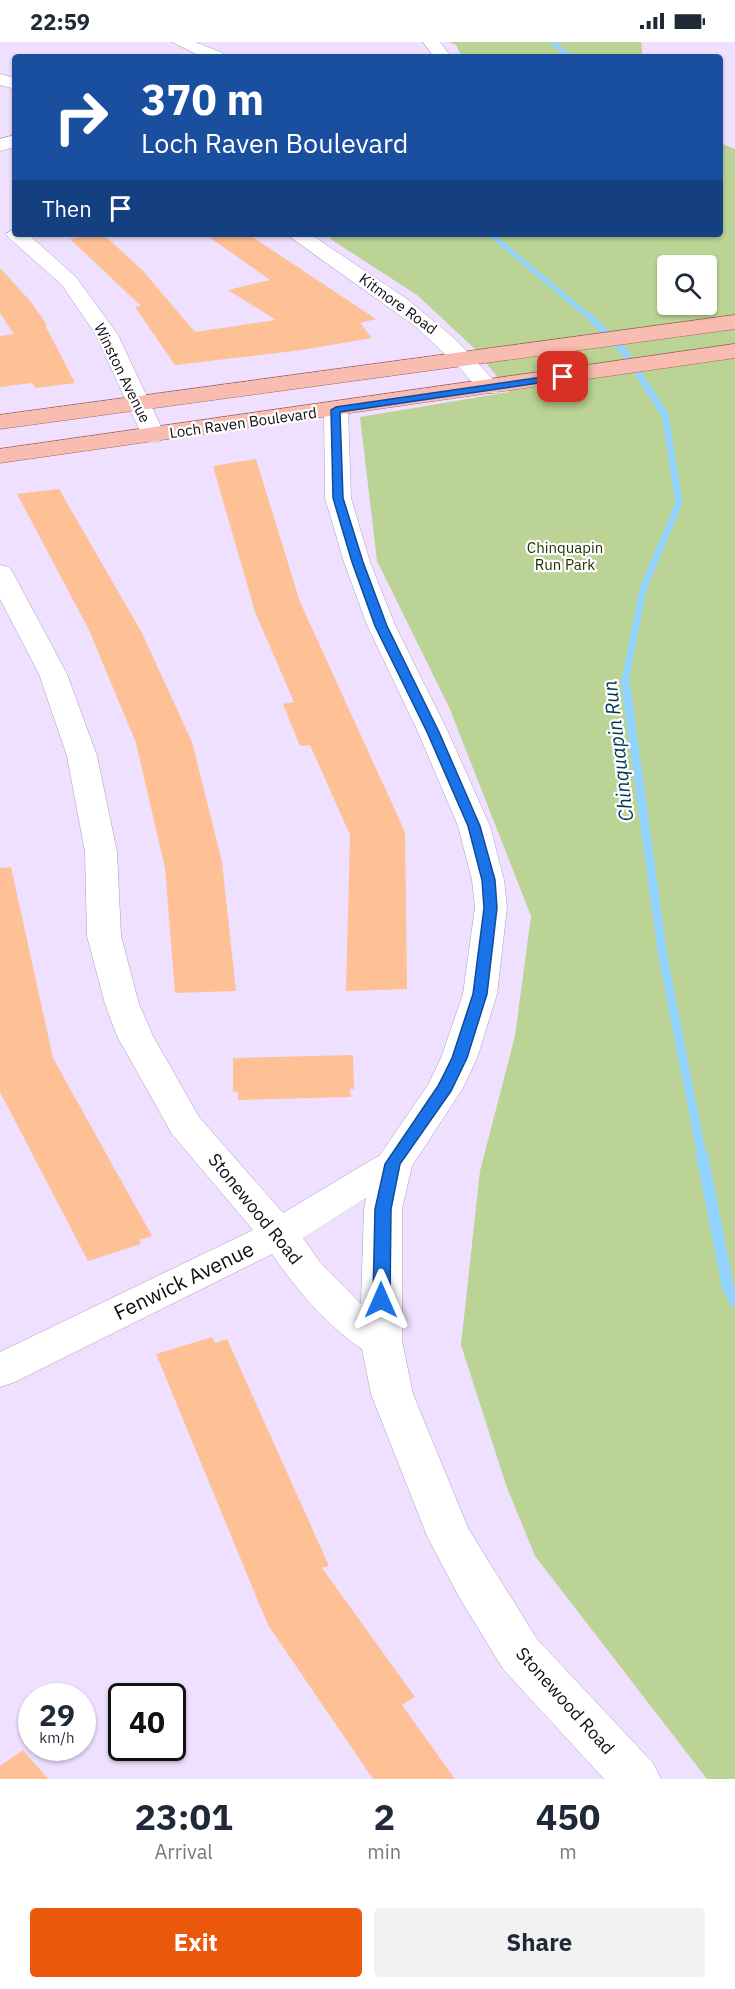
<!DOCTYPE html>
<html lang="en">
<head>
<meta charset="utf-8">
<style>
	:root { --surface:#fff; --page:#f2f2f3; --text:#1f2937; --muted:#747a83; --accent:#ea580c }
	body { margin:0; font-family:"IBM Plex Sans",sans-serif; background:var(--page); color:var(--text); height:100vh; display:flex; flex-direction:column; font-size:22px; white-space:nowrap }
	* { box-sizing:border-box; margin:0 }
	p { font-size:20px; color:var(--muted) }
	.icon { flex:none; width:33px; height:33px; fill:none; stroke:currentColor; stroke-width:2; stroke-linecap:round; stroke-linejoin:round }
	.map { position:relative; height:1737px; overflow:hidden }
	.side { display:flex; flex-direction:column; background:var(--surface); flex:1 }
	.side>* { flex:none }
	.top-card { position:absolute; left:12px; top:12px; width:711px; height:183px; border-radius:6px; box-shadow:0 2px 4px #0004; background:#1a4fa0; color:#fff; overflow:hidden }
	.fabs { position:absolute; left:657px; top:213px; display:grid; gap:12px }
	.fabs a { display:grid; place-items:center; width:60px; height:60px; border-radius:6px; background:var(--surface); box-shadow:0 2px 4px #0004; font-size:30px }
	.speed { position:absolute; left:18px; top:1641px; display:flex; gap:12px; font-size:30px; font-weight:700; text-align:center }
	.speed>* { display:grid; place-content:center; width:78px; height:78px; border-radius:50%; background:var(--surface); box-shadow:0 2px 4px #0004; line-height:1 }
	.speed small { font-size:15px; font-weight:400 }
	.speed .limit { border:3px solid #111; border-radius:9px; background:#fff; color:#111 }
	.pin { position:absolute; display:grid; place-items:center; width:51px; height:51px; color:#fff; margin:-26px; border-radius:12px; box-shadow:0 3px 9px #0006 }
	.me { position:absolute; width:66px; margin:-33px; rotate:0deg; stroke-linejoin:round; filter:drop-shadow(0 0 4px #0008) }
	.turn { display:flex; align-items:center; gap:21px; height:126px; padding:0 30px; font-size:27px }
	.turn .icon { width:78px; height:78px; stroke-width:2.5 }
	.turn b { display:block; font-size:42px; line-height:51px }
	.then { display:flex; align-items:center; height:57px; padding:0 30px; background:#0003; gap:12px; font-size:22px }
	.eta { display:flex; justify-content:space-evenly; align-items:center; height:102px; text-align:center }
	.eta b { font-size:36px; font-weight:800; line-height:42px }
	.button { display:flex; gap:12px; margin-top:auto; padding:12px 30px }
	.button a { flex:1; height:69px; border-radius:6px; background:var(--accent); color:#fff; font-size:24px; font-weight:800; line-height:69px; text-align:center }
	.button a+a { background:var(--page); color:var(--text) }
	.status { display:flex; justify-content:space-between; align-items:center; height:42px; padding:0 30px; background:var(--surface); direction:ltr }
	.status svg { height:16px; fill:currentColor }
	.map>svg:first-child { display:block }
	.green { fill:#bbd495; fill-rule:evenodd }
	.lines { fill:none; stroke-linecap:round; stroke-linejoin:round }
	.stream-far3 { stroke:#92d4ff; stroke-width:5 }
	.stream-far2 { stroke:#92d4ff; stroke-width:7 }
	.stream-far1 { stroke:#92d4ff; stroke-width:9 }
	.stream { stroke:#92d4ff; stroke-width:12 }
	.building { fill:#fec196 }
	.minor-casing { stroke:#ac9fbb; stroke-width:1 }
	.major-casing { stroke:#a46159; stroke-width:1 }
	.minor { fill:#fff; fill-rule:evenodd }
	.major { fill:#f8bcb1; fill-rule:evenodd }
	.route { fill:#1a73e8; stroke:#114b97; stroke-width:1.5 }
	.labels { text-anchor:middle; stroke-width:4.5; stroke-linejoin:round; paint-order:stroke }
	.far-street-label { font-size:15px; fill:#100b15; stroke:#fff }
	.far-park-label { font-size:15px; fill:#233101; stroke:#fff }
	.street-label { font-size:18px; fill:#100b15; stroke:#fff }
	.water-label { font-size:20px; font-style:italic; fill:#003955; stroke:#fff }
	.near-street-label { font-size:21px; fill:#100b15; stroke:#fff }
</style>
</head>
<body>
<div class="status"><b>22:59</b><svg viewBox="0 0 49 12"><path d="M0 12V9h3v3zM5 12V6h3v6zM10 12V3h3v9zM15 12V0h3v12zM26 1h20v11H26zM47 4h2v5h-2z"/></svg></div>
<div class="map">
<svg width="735" height="1737" viewBox="0 0 735 1737">
	<rect width="100%" height="100%" fill="#eee0fe"/>
	<!-- green -->
	<path class="green" d="M449,0H641L643,15H462L456,3Z
		M720,101L735,107V1737H707L535,1514L506,1443L461,1303L480,1129L515,994L531,874L449,665L377,519L360,375L509,350L476,308L417,253L332,198L329,192H720ZM668,224H706V262H668Z"/>
	<g class="lines">
		<!-- stream-far3 -->
		<path class="stream-far3" d="M553,0L569,15
			M490,192L592,277"/>
		<!-- stream-far2 -->
		<path class="stream-far2" d="M590,275L623,308L665,373L679,461L643,547L625,639"/>
		<!-- stream-far1 -->
		<path class="stream-far1" d="M625,638L663,915L702,1114"/>
		<!-- stream -->
		<path class="stream" d="M702,1113L728,1245L735,1259"/>
	</g>
	<!-- building -->
	<path class="building" d="M103,192L143,229L195,290L276,278L228,248L270,238L205,192H248L376,277L360,281L372,296L302,308L175,323L135,265L141,264L70,197Z
		M0,226L31,260L47,283H45L75,341L36,346L32,341L0,345V294L14,292L0,271Z
		M256,417L300,560L405,790L407,947L346,949L350,793L310,703L300,704L283,662L294,660L255,570L213,424Z
		M59,447L142,591L192,700L222,820L236,949L175,951L165,826L136,701L89,588L17,452Z
		M11,825L53,1016L152,1194L139,1198L141,1202L88,1219L0,1050V826Z
		M353,1013L354,1047H350L351,1055L238,1058V1050H233V1016Z
		M212,1295L215,1301L227,1297L329,1524L322,1526L415,1655L402,1663L455,1737H373L268,1583L156,1312Z
		M23,1708L48,1737H0V1724Z"/>
	<g class="lines">
		<defs>
			<path id="minor" d="M172,0H195L223,11L225,15H202Z
				M423,0H440L451,15H434Z
				M0,32L15,36V47L0,43Z
				M15,93V105L0,109V97Z
				M15,186V192H28L76,235L118,293L165,393L162,398L153,400L144,398L96,293L62,243L9,196L6,192Z
				M286,192H310L407,257L454,296L501,346L497,351H481L461,327L416,285Z
				M336,361L344,363L348,368L351,456L370,520L395,583L448,690L490,784L504,838L507,865L497,952L477,1016L463,1046L412,1124L402,1167V1299L413,1352L469,1488L537,1597L653,1721L661,1737H604L503,1627L459,1555L427,1494L371,1352L362,1307C326,1283 297,1248 272,1212L15,1340L0,1345V1310L253,1188L172,1092L117,994L105,962L87,894L85,810L67,714L39,632L0,557V523L9,525L13,531L67,632L97,714L117,810L121,894L139,962L153,994L199,1075L283,1171L380,1113L428,1043L441,1016L463,952L475,865L472,838L458,784L418,690L367,583L344,520L325,456L324,368L328,363ZM366,1156L364,1167L361,1262L320,1220L303,1196Z"/>
			<path id="major" d="M735,273V287L0,387V373Z
				M735,302V316L0,421V407Z"/>
		</defs>
		<!-- minor casing -->
		<use href="#minor" class="minor-casing"/>
		<!-- major casing -->
		<use href="#major" class="major-casing"/>
		<!-- minor -->
		<use href="#minor" class="minor"/>
		<!-- major -->
		<use href="#major" class="major"/>
	</g>
	<!-- route -->
	<path class="route" d="M563,332L566,333V337L340,370L343,456L363,520L387,584L439,690L480,784L495,838L497,866L487,952L467,1016L451,1049L400,1122L391,1167L390,1258L381,1264L373,1258L375,1167L385,1122L438,1044L452,1016L473,952L484,866L482,838L468,784L427,690L375,584L352,520L333,456L331,368L336,365Z"/>
	<g class="labels">
		<!-- far-street labels -->
		<g class="far-street-label">
			<text transform="translate(398 262) rotate(36)" y="5">Kitmore Road</text>
			<text transform="translate(122 331) rotate(64)" y="5">Winston Avenue</text>
			<text transform="translate(243 381) rotate(-8)" y="5">Loch Raven Boulevard</text>
		</g>
		<!-- far-park labels -->
		<g class="far-park-label">
			<text x="565" y="511">Chinquapin<tspan x="565" dy="17">Run Park</tspan></text>
		</g>
		<!-- street labels -->
		<g class="street-label">
			<text transform="translate(255 1167) rotate(51)" y="6">Stonewood Road</text>
			<text transform="translate(565 1659) rotate(48)" y="6">Stonewood Road</text>
		</g>
		<!-- water labels -->
		<g class="water-label">
			<text transform="translate(618 709) rotate(-97)" y="7">Chinquapin Run</text>
		</g>
		<!-- near-street labels -->
		<g class="near-street-label">
			<text transform="translate(184 1239) rotate(-26)" y="7">Fenwick Avenue</text>
		</g>
	</g>
</svg>
<div class="fabs">
<a><svg class="icon" aria-label="search" viewBox="0 0 24 24"><circle cx="10" cy="10" r="6"/><path d="M15 15l6 6"/></svg></a>
</div>
<div class="speed"><div>29<small>km/h</small></div><div class="limit">40</div></div>
<div class="pin" style="left:563px;top:335px;background:#d93025"><svg class="icon" aria-label="arrive" viewBox="0 0 24 24"><path d="M6 21V4h12l-3 4 3 4H6"/></svg></div>
<svg class="me" style="left:381px;top:1258px" viewBox="-20 -20 40 40"><path d="M0-17L14 15 0 8-14 15z" fill="#1a73e8" stroke="#fff" stroke-width="4"/></svg>
<div class="top-card">
<div class="turn"><svg class="icon" aria-label="right" viewBox="0 0 24 24"><path d="M7 20v-9h11M14 6l5 5-5 5"/></svg><div><b>370 m</b>Loch Raven Boulevard</div></div>
<div class="then">Then<svg class="icon" aria-label="arrive" viewBox="0 0 24 24"><path d="M6 21V4h12l-3 4 3 4H6"/></svg></div>
</div>
</div>
<section class="side">
<div class="eta">
<div><b>23:01</b><p>Arrival</p></div>
<div><b>2</b><p>min</p></div>
<div><b>450</b><p>m</p></div>
</div>
<div class="button"><a>Exit</a><a>Share</a></div>
</section>
</body>
</html>
